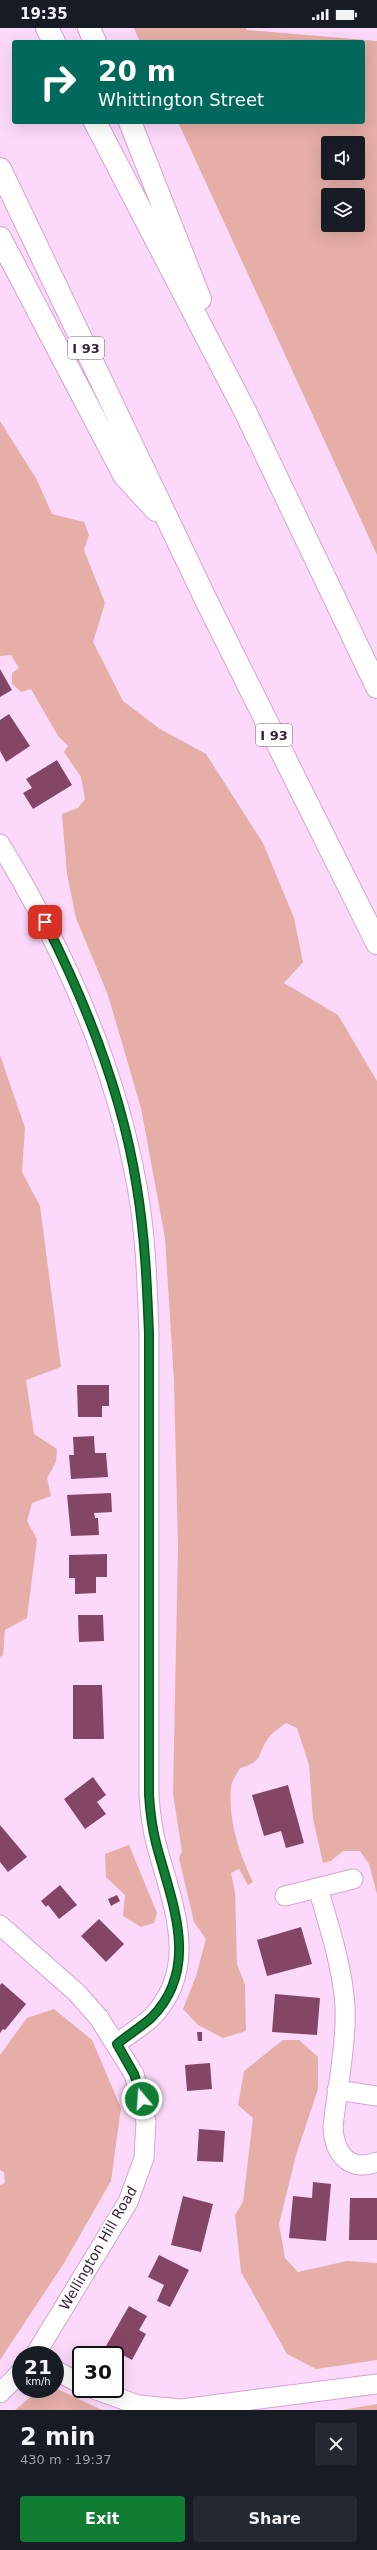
<!DOCTYPE html>
<html lang="en">
<head>
<meta charset="utf-8">
<style>
	:root { --surface:#171b24; --page:#242831; --text:#f1f3f6; --muted:#9ea1a6; --accent:#117d32 }
	body { margin:0; font-family:"DejaVu Sans",sans-serif; background:var(--page); color:var(--text); height:100vh; display:flex; flex-direction:column; font-size:15px; white-space:nowrap }
	* { box-sizing:border-box; margin:0 }
	p { font-size:13px; color:var(--muted) }
	.icon { flex:none; width:22px; height:22px; fill:none; stroke:currentColor; stroke-width:2; stroke-linecap:round; stroke-linejoin:round }
	.map { position:relative; height:2382px; overflow:hidden }
	.details { display:flex; flex-direction:column; background:var(--surface); flex:1 }
	.details>* { flex:none }
	.top-card { position:absolute; left:12px; top:12px; width:353px; height:84px; border-radius:4px; box-shadow:0 4px 16px #0002; background:#00695c; color:#fff; overflow:hidden }
	.buttons { position:absolute; left:321px; top:108px; display:grid; gap:8px }
	.buttons a { display:grid; place-items:center; width:44px; height:44px; border-radius:4px; background:var(--surface); box-shadow:0 4px 16px #0002; font-size:20px }
	.speed { position:absolute; left:12px; top:2318px; display:flex; gap:8px; font-size:20px; font-weight:700; text-align:center }
	.speed>* { display:grid; place-content:center; width:52px; height:52px; border-radius:50%; background:var(--surface); box-shadow:0 4px 16px #0002; line-height:1 }
	.speed small { font-size:10px; font-weight:400 }
	.speed .limit { border:2px solid #111; border-radius:6px; background:#fff; color:#111 }
	.pin { position:absolute; display:grid; place-items:center; width:34px; height:34px; color:#fff; margin:-17px; border-radius:8px; box-shadow:0 2px 6px #0006 }
	.me { position:absolute; width:44px; margin:-22px; rotate:342deg; stroke-linejoin:round; filter:drop-shadow(0 0 3px #0008) }
	.turn { display:flex; align-items:center; gap:14px; height:84px; padding:0 20px; font-size:18px }
	.turn .icon { width:52px; height:52px; stroke-width:2.5 }
	.turn b { display:block; font-size:28px; line-height:34px }
	.round { display:grid; place-items:center; flex:none; width:42px; height:42px; border-radius:4px; background:var(--page) }
	.head { display:flex; align-items:center; justify-content:space-between; height:68px; padding:0 20px }
	h1 { font-size:24px; font-weight:600; line-height:30px }
	.button { display:flex; gap:8px; margin-top:auto; padding:8px 20px }
	.button a { flex:1; height:46px; border-radius:4px; background:var(--accent); color:#fff; font-size:16px; font-weight:600; line-height:46px; text-align:center }
	.button a+a { background:var(--page); color:var(--text) }
	.status { display:flex; justify-content:space-between; align-items:center; height:28px; padding:0 20px; background:var(--surface); direction:ltr }
	.status svg { height:11px; fill:currentColor }
	.map>svg:first-child { display:block }
	.green { fill:#e5aea7; fill-rule:evenodd }
	.building { fill:#844667 }
	.lines { fill:none; stroke-linecap:round; stroke-linejoin:round }
	.street-casing { stroke:#d7a1d5; stroke-width:21 }
	.highway-casing { stroke:#d7a1d5; stroke-width:24 }
	.street { stroke:#fff; stroke-width:19 }
	.highway { stroke:#fff; stroke-width:22 }
	.route-casing { stroke:#0b5120; stroke-width:10 }
	.route { stroke:#117d32; stroke-width:7 }
	.labels { text-anchor:middle; stroke-width:4; stroke-linejoin:round; paint-order:stroke }
	.shield { fill:#fff; stroke:#716270; stroke-width:1 }
	.shield-label { font-size:13px; font-weight:bold; fill:#341f33 }
	.street-label { font-size:14px; fill:#341f33; stroke:#fff }
</style>
</head>
<body>
<div class="status"><b>19:35</b><svg viewBox="0 0 49 12"><path d="M0 12V9h3v3zM5 12V6h3v6zM10 12V3h3v9zM15 12V0h3v12zM26 1h20v11H26zM47 4h2v5h-2z"/></svg></div>
<div class="map">
<svg width="377" height="2382" viewBox="0 0 377 2382">
	<rect width="100%" height="100%" fill="#fcd9fa"/>
	<!-- green -->
	<path class="green" d="M134,0H246L247,2L377,13V527L178,94H363V14H140ZM328,115H358V145H328ZM328,167H358V197H328Z
		M0,393L37,452L52,486L84,494L89,507L84,522L105,575L93,614L123,673L160,701L206,726L263,815L294,890L303,934L284,955L338,987L377,1053V1866L369,1836L360,1823H343L331,1833L323,1835L313,1791L309,1737L297,1700L286,1695C281,1699 273,1704 269,1709C256,1726 265,1733 240,1740C237,1746 231,1753 231,1760C228,1792 239,1825 253,1854L248,1857L239,1841L231,1845L235,1864L237,1936L245,1957L246,2003L223,2010L198,1997L183,1981L196,1948L206,1911L194,1894L179,1830L182,1823L173,1766L178,1519L174,1353L165,1210L141,1080L108,967L76,890L67,846L62,786L78,780L85,771L81,749L64,724L68,718L58,708L31,661L21,664L12,656V645L19,640L11,627L0,628Z
		M0,1027L25,1100L22,1144L40,1178L61,1339L26,1352L34,1406L57,1421L56,1434L47,1450L51,1468L32,1475L27,1493L37,1511L27,1590L5,1602L3,1627L0,1629Z
		M129,1817L157,1885L154,1895L141,1899L123,1888L125,1867L106,1849L105,1826Z
		M54,1981L92,2012L121,2080L111,2153L64,2235L0,2332V2157L5,2155L4,2144L0,2142V2027L27,1990Z
		M283,2012H299L318,2029V2061L296,2127L279,2196L285,2230L298,2244L347,2233L377,2235V2332L316,2341L287,2326L241,2244L235,2187L243,2174L253,2090L238,2077L244,2043Z
		M55,2360L102,2382H15L40,2361Z
		M377,2376V2382H342Z"/>
	<!-- building -->
	<path class="building" d="M0,641L12,662L0,669Z
		M9,686L30,718L6,734L0,723V692Z
		M57,732L72,757L33,781L23,765L32,760L26,751Z
		M77,1357H109V1378H102V1389H78Z
		M94,1408L95,1425H106L108,1449L71,1451L69,1427H74L73,1409Z
		M111,1465L112,1484L94,1485L95,1490H98L99,1507L71,1508L67,1467Z
		M107,1526V1549H96V1565L75,1566V1550H69V1527Z
		M78,1587H103L104,1613L79,1614Z
		M73,1657H102L104,1711H73Z
		M93,1749L106,1767L97,1774L106,1786L85,1801L64,1771Z
		M288,1757L304,1815L286,1820L281,1803L264,1808L252,1767Z
		M0,1797L27,1829L8,1844L0,1834Z
		M60,1857L77,1877L59,1891L48,1877L46,1879L41,1873Z
		M117,1867L120,1873L111,1878L108,1871Z
		M99,1891L124,1916L106,1934L81,1908Z
		M301,1899L312,1936L267,1948L257,1912Z
		M2,1955L26,1976L5,2002L3,2001L0,2005V1957Z
		M275,1966L320,1970L317,2007L272,2004Z
		M197,2004H202V2013H198Z
		M210,2035L212,2061L187,2063L185,2037Z
		M199,2101L225,2103L223,2134L197,2133Z
		M313,2154L331,2156L326,2213L289,2210L293,2168L312,2170Z
		M183,2168L213,2176L201,2224L171,2217Z
		M350,2170H377V2212H349Z
		M159,2227L189,2242L170,2279L157,2273L164,2257L148,2249Z
		M129,2278L147,2288L139,2302L146,2306L132,2332L106,2318Z"/>
	<g class="lines">
		<defs>
			<path id="street" d="M0,816C64,921 115,1036 137,1158C146,1207 147,1256 149,1305V1767C150,1783 152,1799 156,1815C171,1873 202,1938 151,1990C141,1999 128,2007 117,2015
				M318,1860C328,1895 340,1931 344,1967C349,2004 337,2061 333,2099C334,2124 348,2145 377,2134
				M285,1868L353,1851
				M0,1897L77,1965L99,1990L134,2046L146,2094L144,2130L128,2174L35,2327
				M337,2062L377,2068
				M55,2342L81,2356
				M94,2361L138,2377L181,2381L377,2356
				M0,2365L21,2344"/>
			<path id="highway" d="M47,0L54,14
				M89,0L95,14
				M95,94L245,383L377,659
				M130,94L200,271
				M0,141L207,574L377,915
				M0,210L124,447L156,482"/>
		</defs>
		<!-- street casing -->
		<use href="#street" class="street-casing"/>
		<!-- highway casing -->
		<use href="#highway" class="highway-casing"/>
		<!-- street -->
		<use href="#street" class="street"/>
		<!-- highway -->
		<use href="#highway" class="highway"/>
	</g>
	<g class="lines">
		<defs>
			<path id="route" d="M45,894C87,977 123,1068 137,1160C145,1209 147,1257 149,1306V1767C150,1783 152,1799 156,1815C171,1873 202,1939 151,1990C141,1999 128,2007 117,2016L134,2046L142,2071"/>
		</defs>
		<!-- route casing -->
		<use href="#route" class="route-casing"/>
		<!-- route -->
		<use href="#route" class="route"/>
	</g>
	<g class="labels">
		<!-- shield labels -->
		<g class="shield">
			<rect x="68" y="309" width="36" height="22" rx="3"/>
			<rect x="256" y="696" width="36" height="22" rx="3"/>
		</g>
		<g class="shield-label">
			<text x="86" y="325">I 93</text>
			<text x="274" y="712">I 93</text>
		</g>
		<!-- street labels -->
		<g class="street-label">
			<text transform="translate(98 2220) rotate(-60)" y="5">Wellington Hill Road</text>
		</g>
	</g>
</svg>
<div class="buttons">
<a><svg class="icon" aria-label="sound" viewBox="0 0 24 24"><path d="M4 9h4l5-4v14l-5-4H4zM17 9q2 3 0 6"/></svg></a>
<a><svg class="icon" aria-label="layers" viewBox="0 0 24 24"><path d="M12 4l9 5-9 5-9-5zM3 14l9 5 9-5"/></svg></a>
</div>
<div class="speed"><div>21<small>km/h</small></div><div class="limit">30</div></div>
<div class="pin" style="left:45px;top:894px;background:#d93025"><svg class="icon" aria-label="arrive" viewBox="0 0 24 24"><path d="M6 21V4h12l-3 4 3 4H6"/></svg></div>
<svg class="me" style="left:142px;top:2071px" viewBox="-20 -20 40 40"><circle r="17" fill="#117d32" stroke="#fff" stroke-width="3"/><path d="M0-11L8 9 0 5-8 9z" fill="#fff"/></svg>
<div class="top-card">
<div class="turn"><svg class="icon" aria-label="right" viewBox="0 0 24 24"><path d="M7 20v-9h11M14 6l5 5-5 5"/></svg><div><b>20 m</b>Whittington Street</div></div>
</div>
</div>
<section class="details">
<div class="head"><div><h1>2 min</h1><p>430 m · 19:37</p></div><a class="round"><svg class="icon" aria-label="close" viewBox="0 0 24 24"><path d="M6 6l12 12M18 6L6 18"/></svg></a></div>
<div class="button"><a>Exit</a><a>Share</a></div>
</section>
</body>
</html>
